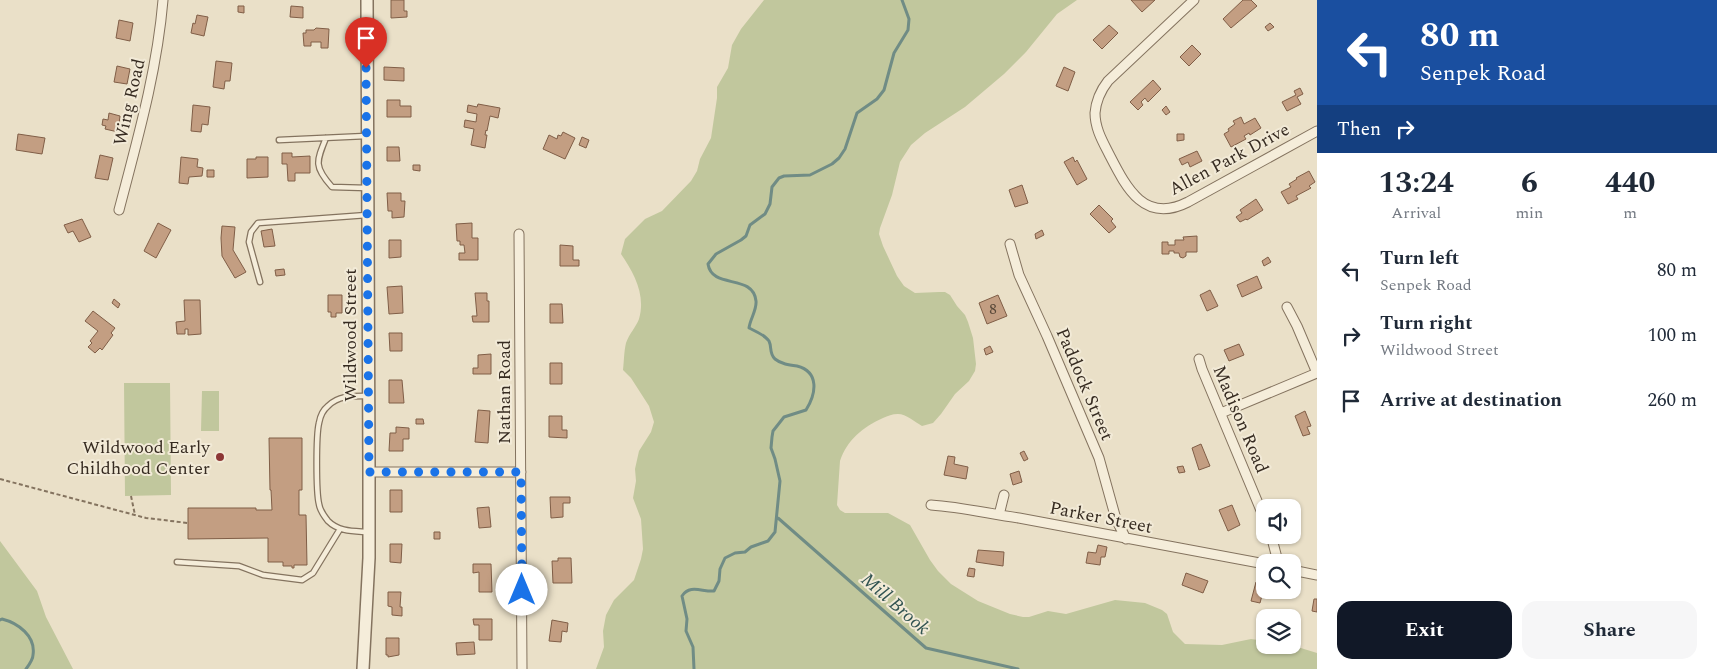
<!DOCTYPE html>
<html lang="en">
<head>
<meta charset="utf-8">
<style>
	:root { --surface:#fff; --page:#f6f6f7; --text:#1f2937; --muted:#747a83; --accent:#111827 }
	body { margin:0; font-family:Spectral,serif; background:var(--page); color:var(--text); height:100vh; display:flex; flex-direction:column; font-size:19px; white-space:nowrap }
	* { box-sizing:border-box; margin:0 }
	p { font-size:16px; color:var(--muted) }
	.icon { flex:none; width:28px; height:28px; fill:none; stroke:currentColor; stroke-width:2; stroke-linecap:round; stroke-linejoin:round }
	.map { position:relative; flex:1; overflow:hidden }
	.drawer { display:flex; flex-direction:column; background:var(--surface); width:400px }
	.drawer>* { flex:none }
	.guide { background:#1a4fa0; color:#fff; overflow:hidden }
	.tools { position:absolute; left:1256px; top:499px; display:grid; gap:10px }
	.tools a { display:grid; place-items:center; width:45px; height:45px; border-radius:10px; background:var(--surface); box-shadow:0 1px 4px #0004; font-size:25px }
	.pin { position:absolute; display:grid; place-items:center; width:42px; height:42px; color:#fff; margin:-51px -21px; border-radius:50% 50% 50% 0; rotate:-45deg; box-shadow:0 0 5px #0007 }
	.pin .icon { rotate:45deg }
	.me { position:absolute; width:55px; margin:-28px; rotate:0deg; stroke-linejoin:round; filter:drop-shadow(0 0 4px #0008) }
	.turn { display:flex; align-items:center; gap:18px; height:105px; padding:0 20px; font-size:22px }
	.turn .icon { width:65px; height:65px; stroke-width:2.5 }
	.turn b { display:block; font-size:35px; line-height:42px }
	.then { display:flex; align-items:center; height:48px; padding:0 20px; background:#0003; gap:10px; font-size:19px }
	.eta { display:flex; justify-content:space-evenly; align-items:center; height:85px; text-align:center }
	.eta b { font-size:30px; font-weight:700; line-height:35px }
	.cta { display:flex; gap:10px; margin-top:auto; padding:10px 20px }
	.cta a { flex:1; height:58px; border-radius:15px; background:var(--accent); color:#fff; font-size:20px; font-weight:700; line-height:58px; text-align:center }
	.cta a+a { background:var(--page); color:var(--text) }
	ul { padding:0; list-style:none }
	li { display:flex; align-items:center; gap:15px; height:65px; padding:0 20px }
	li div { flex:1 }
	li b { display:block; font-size:19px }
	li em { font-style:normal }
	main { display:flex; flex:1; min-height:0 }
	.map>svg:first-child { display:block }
	.green { fill:#c1c79d }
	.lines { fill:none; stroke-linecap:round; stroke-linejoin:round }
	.stream { stroke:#708c85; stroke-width:3 }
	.building { fill:#c39e82; stroke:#805e47 }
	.service-casing { stroke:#84735f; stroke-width:7 }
	.minor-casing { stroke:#84735f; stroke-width:11 }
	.tertiary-casing { stroke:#84735f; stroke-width:14 }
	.path { stroke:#84735f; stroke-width:2; stroke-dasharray:4 2.5; stroke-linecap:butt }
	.service { stroke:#f5edda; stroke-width:4.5 }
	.minor { stroke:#f5edda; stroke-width:9 }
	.tertiary { stroke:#f5edda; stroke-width:11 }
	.route { stroke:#1a73e8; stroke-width:9; stroke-dasharray:0 16.2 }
	.poi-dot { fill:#8c3635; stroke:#f2ead7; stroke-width:2 }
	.labels { text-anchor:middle; stroke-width:4; stroke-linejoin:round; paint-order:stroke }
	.number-label { font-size:15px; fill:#594839 }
	.street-label { font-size:18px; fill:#362b21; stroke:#f2ead7 }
	.poi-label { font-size:18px; fill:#362b21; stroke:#f2ead7; text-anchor:end }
	.water-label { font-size:19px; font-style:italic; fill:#325452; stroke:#f2ead7 }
</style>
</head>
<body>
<main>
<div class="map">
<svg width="1317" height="669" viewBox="0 0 1317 669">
	<rect width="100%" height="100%" fill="#eae0c8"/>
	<!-- green -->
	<path class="green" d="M764,0H1077L1057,14L1026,52L1004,74L965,107L925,133L911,145L900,162L892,195L880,228L879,234L883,246L897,276L904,286L915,293L939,292H945L950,295L957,306L965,315L968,322L973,338L976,364L975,371L969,381L955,394L941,414L933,423L922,426C915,422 906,414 898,414C892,414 888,416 883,418C863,427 847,440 840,461L837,505L840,510L845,513H888L910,525L930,560L938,571L951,584L978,601L1010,614L1023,617H1029L1048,611L1066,614L1115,600L1145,603L1162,610L1167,614L1173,632L1185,644L1222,645L1251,639L1265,641V645H1291L1317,653V669H596L604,647L603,631L606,615L614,600L634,580L641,559L643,549L641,519L633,498L636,481L635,469L639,451L651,432L654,422L649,406L631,378L623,370C624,362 624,351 626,343C629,334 636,327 639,319C646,295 634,273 621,254L625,239L645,219L662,211L691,181L697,171L700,159L711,138L717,98V87L728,68L732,45L741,29Z
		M124,383H170L171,495L125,496Z
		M202,391H219V431H201Z
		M0,541L37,591L46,617L73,669H0Z"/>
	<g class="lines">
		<!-- stream -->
		<path class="stream" d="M778,518L926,648L1018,669
			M0,620L2,619C18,623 36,636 33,655C33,659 29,665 26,669
			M694,669L693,647L686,631L687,619L682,596C690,584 702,592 714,591L719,581L720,569L725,558L735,553L745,552L751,547L768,541L775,532L780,481L775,459L771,448L772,437L773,431L784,417L806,410C816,394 820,372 797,366C789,365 781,364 775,359C769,354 772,347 769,341C765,335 755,331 749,328C750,319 757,310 756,301C753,273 712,290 708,264L716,254L741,240L746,236L750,225L765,214L770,204L772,187L779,178L784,176L810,175L832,164L839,158L845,149L857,113L877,99L884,90L894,53L908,30L909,19L902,0"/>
	</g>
	<!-- building -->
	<path class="building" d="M391,0H404V11H407V17L391,18Z
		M1131,0H1155L1142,12Z
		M1243,0H1251L1257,6L1231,28L1223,19Z
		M238,6H244V13L238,12Z
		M291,6L303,7V18L290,17Z
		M197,15L208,17L204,36L191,33L193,23L195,24Z
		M119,20L133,23L130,41L116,38Z
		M1270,23L1274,27L1268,31L1265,27Z
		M1109,25L1118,33L1102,49L1093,40Z
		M316,28L329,29L328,48H321V42H311V46H304L303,33H306V30H314Z
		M1192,45L1201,54L1189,66L1180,57Z
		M216,61L232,63L230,81H225L224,89L213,87Z
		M117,66L130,69L127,84L114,82Z
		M384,67L404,68V81L384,80Z
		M1064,67L1075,72L1068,91L1056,86Z
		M1153,80L1161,89L1148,102L1145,98L1141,102L1143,105L1138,110L1130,102Z
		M1300,88L1303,94L1297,97L1301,104L1287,111L1282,102L1296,95L1294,91Z
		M387,100H400V106H411V117H387Z
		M478,104L500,108L498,118L490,116L487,131L486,130L485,135H487L485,148L471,145L474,129L464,127L465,120L476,122L477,114L467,112L468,105L477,107Z
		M193,105L210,107L208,125L202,124L201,132L191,131Z
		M1166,106L1170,112L1166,115L1162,110Z
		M109,113L120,116L118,132L105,129L106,126L102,125L103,119L108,120Z
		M1241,117L1244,124L1255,118L1261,128L1250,135L1249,133L1244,136L1246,139L1231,147L1224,134L1229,131L1228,129L1235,124L1233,121Z
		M563,132L575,138L565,159L543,149L549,135L557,139L558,135L561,136Z
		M18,134L45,138L42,154L16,150Z
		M1177,134H1184V140L1177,141Z
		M582,137L589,140L586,148L579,145Z
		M387,147H399L400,161H387Z
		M1197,151L1202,161L1190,167L1188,162L1182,165L1179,159Z
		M282,153H292V157L310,156V173H295V181H288L287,164H282Z
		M100,155L113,158L108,180L95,178Z
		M181,157L198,159L197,167L203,168L202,176L189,177L188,184L179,183Z
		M256,157H268V177L247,178V159H256Z
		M1073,157L1075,162L1077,160L1087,179L1077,185L1064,162Z
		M413,165H420V171L413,170Z
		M207,170H214V177H207Z
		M1309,171L1315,182L1309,186L1311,188L1296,196L1298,199L1288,204L1281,192L1291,187L1289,184L1297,179L1296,178Z
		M1022,185L1028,203L1015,207L1009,190Z
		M387,193H401V201H405L404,217L392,218V211H388Z
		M1256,199L1263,210L1247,220L1246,219L1240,222L1236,217L1242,213L1240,210Z
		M1099,205L1113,219L1111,221L1116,227L1109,233L1090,214Z
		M82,219L91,237L79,242L73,231L68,233L64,225Z
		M158,223L171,230L156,258L144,251Z
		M472,223V238H478V260H459V253H465L464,245H460V241H457L456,224Z
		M222,226L235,227L233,250L246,272L235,278L222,256L221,238Z
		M272,229L275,246L264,247L261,231Z
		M1042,230L1044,235L1036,239L1035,234Z
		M1197,236V252H1186V256L1183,258L1180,257L1179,253H1174V251H1169V254H1162V242H1168V245H1175V240H1184L1183,237Z
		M389,240H401V257L389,258Z
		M560,245L573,246V260H579V266H560Z
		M1268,257L1271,262L1264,266L1262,261Z
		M284,269L285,275L276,276L275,270Z
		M1257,276L1262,288L1242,297L1237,285Z
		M402,286L403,313L389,314L387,287Z
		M1210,290L1218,306L1207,311L1200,295Z
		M475,293H487V301H489V322H473L472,316H477Z
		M328,295H342V313H336V317H331V312H328Z
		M998,295L1007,316L987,324L979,303Z
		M114,299L120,304L118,308L112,303Z
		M184,300H200L201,334L188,335V329H185V334H177L176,322L185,321Z
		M550,304H562L563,323H550Z
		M93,311L115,328L111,333L113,335L102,350L100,348L95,353L88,347L92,343L90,341L98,331L85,321Z
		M389,333H402V351H390Z
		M1239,344L1244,355L1229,361L1224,350Z
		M990,346L993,352L986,355L984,349Z
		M491,354V374H473V368H478V355Z
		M550,363H562V384H550Z
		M389,380H402L404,403H389Z
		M478,410L490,411L488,443L475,442Z
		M1305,411L1311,426L1307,427L1310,434L1303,436L1295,416Z
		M549,416H562V430H567V438L549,437Z
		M416,419H423L424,424H416Z
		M396,427L409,428V439H403V451H389L390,433H396Z
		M269,438H302V490H299V515H306L307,565H294V568H292V566H283V562H268V538L188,539V508H256V510H272L271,490H270Z
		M1201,444L1210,466L1199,470L1192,448Z
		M1024,451L1028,459L1024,461L1020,453Z
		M948,456L955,457L954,464L968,467L966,479L944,475Z
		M1183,466L1185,472L1179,473L1177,467Z
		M1019,471L1022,482L1013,485L1010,474Z
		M390,490H402V512H390Z
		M550,497H570V503H563V517L551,518Z
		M1232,505L1240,525L1228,531L1219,510Z
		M489,507L491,527L479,528L477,508Z
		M434,532H440V539H434Z
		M390,544H402L401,563L390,562Z
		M1098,545L1107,547L1105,557H1101L1100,565L1086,563L1088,552L1096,553Z
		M978,550L1004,552L1003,566L976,562Z
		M558,558H571L572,583H553L552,561H558Z
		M473,564H491L492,592H479V572L473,573Z
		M969,568L975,569L974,577L967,576Z
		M1186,573L1208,581L1203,593L1182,585Z
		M1256,582L1265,584L1260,603L1251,601Z
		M388,592H401L400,607H402V616L392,615V607L388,606Z
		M1314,599H1317V612L1312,611Z
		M473,619H492V640H479V625H474Z
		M552,620L568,623L567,632L562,631L561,642L549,641Z
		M386,638H399V655L388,657V655H386Z
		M474,642L475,654L457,655L456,643Z"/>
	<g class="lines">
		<defs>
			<path id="service" d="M326,138C316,162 314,167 332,187L367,188
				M279,140L366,136
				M260,282L249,242L251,232L258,223L367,215
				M368,396C353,396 339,395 328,406C323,410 320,417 319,423C316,435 316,492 319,504C320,511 324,516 328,521C339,532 354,531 368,532
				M177,562L239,566L263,575L302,580L313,573L340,529"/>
			<path id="minor" d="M1194,0L1108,81C1101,90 1096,101 1095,113C1095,129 1103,142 1110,156C1127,189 1145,224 1188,202L1317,131
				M119,210C137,141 157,72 163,0
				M519,234L522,669
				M1010,244L1019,275L1047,336L1099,458L1116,519L1126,539
				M1287,307L1297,326L1317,373
				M1199,359L1202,369L1265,520
				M1221,413L1317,373
				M369,472H521
				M931,505C961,507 990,514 1019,518L1265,564
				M999,515L1004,495
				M1271,535L1278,562
				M1292,570L1317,575"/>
			<path id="tertiary" d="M363,669L369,558V472L367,0"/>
		</defs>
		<!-- service casing -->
		<use href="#service" class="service-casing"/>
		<!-- minor casing -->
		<use href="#minor" class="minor-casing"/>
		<!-- tertiary casing -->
		<use href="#tertiary" class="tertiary-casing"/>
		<!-- path -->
		<path class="path" d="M0,479L146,518L188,523
			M131,496L135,515"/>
		<!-- service -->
		<use href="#service" class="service"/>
		<!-- minor -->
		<use href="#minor" class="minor"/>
		<!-- tertiary -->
		<use href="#tertiary" class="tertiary"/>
	</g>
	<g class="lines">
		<!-- route -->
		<path class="route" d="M366,68L369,472H521L522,590"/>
	</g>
	<!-- markers -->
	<circle class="poi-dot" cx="220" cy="457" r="5"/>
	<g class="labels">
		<!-- number labels -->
		<g class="number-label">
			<text x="993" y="314">8</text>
		</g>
		<!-- street labels -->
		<g class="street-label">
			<text transform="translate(129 102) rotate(-77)" y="6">Wing Road</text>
			<text transform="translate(1229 159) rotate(-28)" y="6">Allen Park Drive</text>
			<text transform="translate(350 335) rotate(-90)" y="6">Wildwood Street</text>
			<text transform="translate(1085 384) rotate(67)" y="6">Paddock Street</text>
			<text transform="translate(504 392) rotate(-90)" y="6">Nathan Road</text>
			<text transform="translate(1241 419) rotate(67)" y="6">Madison Road</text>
			<text transform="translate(1101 517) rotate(11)" y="6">Parker Street</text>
		</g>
		<!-- poi labels -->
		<g class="poi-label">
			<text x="210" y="453">Wildwood Early<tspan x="210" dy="21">Childhood Center</tspan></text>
		</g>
		<!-- water labels -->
		<g class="water-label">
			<text transform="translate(896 603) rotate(41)" y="7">Mill Brook</text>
		</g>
	</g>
</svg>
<div class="tools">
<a><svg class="icon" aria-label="sound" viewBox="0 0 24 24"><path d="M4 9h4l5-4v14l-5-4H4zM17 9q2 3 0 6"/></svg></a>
<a><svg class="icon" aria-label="search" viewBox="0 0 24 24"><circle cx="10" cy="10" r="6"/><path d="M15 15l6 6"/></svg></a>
<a><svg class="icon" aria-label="layers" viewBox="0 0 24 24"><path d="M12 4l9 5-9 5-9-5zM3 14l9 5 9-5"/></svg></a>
</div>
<div class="pin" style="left:366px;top:68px;background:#d93025"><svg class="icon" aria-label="arrive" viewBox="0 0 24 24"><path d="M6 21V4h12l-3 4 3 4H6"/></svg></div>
<svg class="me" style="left:522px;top:590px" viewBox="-20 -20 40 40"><circle r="19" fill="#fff"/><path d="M0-13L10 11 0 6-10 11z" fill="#1a73e8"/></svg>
</div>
<section class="drawer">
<div class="guide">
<div class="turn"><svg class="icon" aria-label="left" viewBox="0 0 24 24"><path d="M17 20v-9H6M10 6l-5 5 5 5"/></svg><div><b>80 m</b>Senpek Road</div></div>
<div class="then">Then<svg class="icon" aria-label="right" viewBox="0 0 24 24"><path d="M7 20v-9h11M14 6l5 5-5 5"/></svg></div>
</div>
<div class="eta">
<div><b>13:24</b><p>Arrival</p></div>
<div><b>6</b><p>min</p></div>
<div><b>440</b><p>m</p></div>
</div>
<ul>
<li><svg class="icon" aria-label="left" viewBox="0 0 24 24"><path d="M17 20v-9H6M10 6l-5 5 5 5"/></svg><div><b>Turn left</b><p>Senpek Road</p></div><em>80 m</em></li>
<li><svg class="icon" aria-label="right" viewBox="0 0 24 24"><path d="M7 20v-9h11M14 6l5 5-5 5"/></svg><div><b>Turn right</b><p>Wildwood Street</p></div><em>100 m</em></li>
<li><svg class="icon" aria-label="arrive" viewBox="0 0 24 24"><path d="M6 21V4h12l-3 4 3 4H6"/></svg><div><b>Arrive at destination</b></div><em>260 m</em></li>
</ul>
<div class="cta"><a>Exit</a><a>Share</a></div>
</section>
</main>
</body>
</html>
